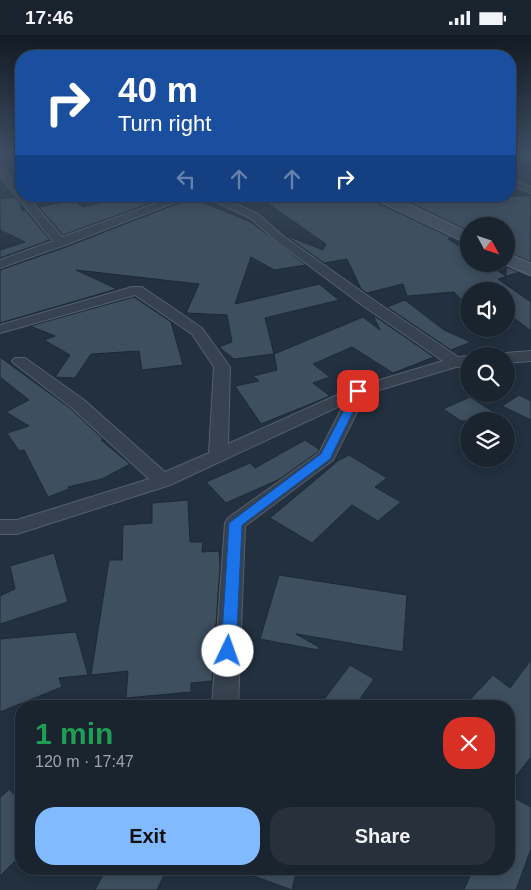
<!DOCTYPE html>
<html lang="en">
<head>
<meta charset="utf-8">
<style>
	:root { --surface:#1a242f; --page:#27303b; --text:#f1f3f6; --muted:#9fa4aa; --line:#38414b; --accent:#82baff }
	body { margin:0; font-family:Helvetica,sans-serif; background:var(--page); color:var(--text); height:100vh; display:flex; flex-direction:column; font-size:19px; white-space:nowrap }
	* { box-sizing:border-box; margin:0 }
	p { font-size:16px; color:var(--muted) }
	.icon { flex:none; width:28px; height:28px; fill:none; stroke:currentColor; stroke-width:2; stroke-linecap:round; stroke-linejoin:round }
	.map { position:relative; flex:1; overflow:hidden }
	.details { position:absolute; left:15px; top:665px; width:500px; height:175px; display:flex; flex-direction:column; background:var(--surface); border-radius:20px; box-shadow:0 2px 12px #0003,0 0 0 1px var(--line) }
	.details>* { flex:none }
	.guide { position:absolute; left:15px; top:15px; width:501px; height:152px; border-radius:20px; box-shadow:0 2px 12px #0003,0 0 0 1px var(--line); background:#1a4fa0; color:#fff; overflow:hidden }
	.needle { width:32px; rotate:130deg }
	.controls { position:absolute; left:460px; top:182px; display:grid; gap:10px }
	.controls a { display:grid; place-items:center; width:55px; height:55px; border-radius:50%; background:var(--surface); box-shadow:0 2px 12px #0003,0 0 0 1px var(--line); font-size:25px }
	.pin { position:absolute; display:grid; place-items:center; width:42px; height:42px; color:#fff; margin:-21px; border-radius:10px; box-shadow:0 2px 8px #0006 }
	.me { position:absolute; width:55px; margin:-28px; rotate:3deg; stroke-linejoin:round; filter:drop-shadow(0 0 4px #0008) }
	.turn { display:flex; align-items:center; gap:18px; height:105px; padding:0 20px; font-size:22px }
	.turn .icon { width:65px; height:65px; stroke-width:2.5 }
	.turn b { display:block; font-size:35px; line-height:42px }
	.lanes { display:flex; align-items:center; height:48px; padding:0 20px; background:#0003; justify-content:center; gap:25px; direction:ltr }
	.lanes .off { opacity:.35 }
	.round { display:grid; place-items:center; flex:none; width:52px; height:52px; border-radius:20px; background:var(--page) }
	.head { display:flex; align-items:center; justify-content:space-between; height:85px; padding:0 20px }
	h1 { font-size:30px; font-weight:700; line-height:38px; color:#1e9e55 }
	.cta { display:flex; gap:10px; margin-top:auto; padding:10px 20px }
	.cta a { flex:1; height:58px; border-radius:20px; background:var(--accent); color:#111; font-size:20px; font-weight:700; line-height:58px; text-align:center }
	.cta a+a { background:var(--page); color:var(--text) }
	.status { display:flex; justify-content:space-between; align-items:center; height:35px; padding:0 25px; background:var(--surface); direction:ltr }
	.status svg { height:14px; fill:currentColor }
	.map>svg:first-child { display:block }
	.building { fill:#3e4f5f; stroke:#1d2936 }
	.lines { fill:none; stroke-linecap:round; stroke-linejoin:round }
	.street-casing { stroke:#54606d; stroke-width:2 }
	.secondary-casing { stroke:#54606d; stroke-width:3 }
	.street { fill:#36424f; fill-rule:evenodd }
	.secondary { fill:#445162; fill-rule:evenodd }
	.route { fill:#1a73e8; stroke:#114b97 }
</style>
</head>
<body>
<div class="status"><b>17:46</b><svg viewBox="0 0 49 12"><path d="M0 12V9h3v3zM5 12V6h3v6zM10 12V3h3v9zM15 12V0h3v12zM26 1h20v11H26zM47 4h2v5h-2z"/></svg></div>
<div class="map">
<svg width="531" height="855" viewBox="0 0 531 855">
	<rect width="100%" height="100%" fill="#22303f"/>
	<!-- building -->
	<path class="building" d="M132,161H170L63,200L39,172L73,165L83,172L110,165L115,167Z
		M257,161H371L374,166L452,203L448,204L469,217V229H487L506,241V232L520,237L498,244L531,267V296L506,277V256H469V273L454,257L407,261L403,249L367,258L361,254L347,224L324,228L285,200L323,215L326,209Z
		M396,161H531V227L506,216V190L469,191V196Z
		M15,162L20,168L22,176L25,175L50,205L0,223V215L25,207L0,195V164Z
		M192,163L251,187L306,230L274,235L251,222L235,269L319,249L339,265L265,283L274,319L363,282L380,295L373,280L434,322L393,338L352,312L313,329L330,342L313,348L330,361L261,389L235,351L259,346L253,341L277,335L274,319L234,324L219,312L232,307L227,280L186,278L199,249L76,235L117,254L0,288V235L66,212Z
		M134,262L171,287L183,330L142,335L139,316L91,319L75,343L55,342L70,320L44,305L55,301L30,291Z
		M405,265L444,295L471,307L451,315L387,272Z
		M0,322L71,374L103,404L101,405L130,429L102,444L68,452L69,454L48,462L24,415L19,416L7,398L29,391L6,377L29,365L0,342Z
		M519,360L531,366V385L502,371Z
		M470,362L508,386H461L443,374Z
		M305,405L319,414L318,417L278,445L226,468L206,447L250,428L255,433Z
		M349,420L387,443L375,452L401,467L378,486L352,470L312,508L270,483L339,425Z
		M188,465L190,507H203L202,517L219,516L220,532L212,646L191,648V657L126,663L128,636L91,640L109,525H122L123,490L152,488V468Z
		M54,518L68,567L0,589V561L15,554L10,531Z
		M279,540L407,560L403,617L296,599L319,612L318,615L260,604Z
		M76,597L88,640L59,643L62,652L0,677V604Z
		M531,625V722L509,750V671H464L493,640L510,653Z
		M350,630L374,644L355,671H319Z
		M9,754L21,767V820L0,841V763Z
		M509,760L531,772V814L516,855H464L473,834H509Z
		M106,834H167L157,855H95Z
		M240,834H297L292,855L240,836Z"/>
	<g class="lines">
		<defs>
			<path id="street" d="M0,132L3,133L21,155V161H27L62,202L176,161H191L65,210L0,233V225L53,206L0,141Z
				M510,143L531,152V158L510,149Z
				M204,161H218L258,179L283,201L372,264L458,322L469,321V331L456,332L366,359L333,425L245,491L238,671H212L225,488L228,483L319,418L344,369L170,450L17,499H0V485H17L149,444L72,373L15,329L12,326L15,323H25L84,365L165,437L209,418L214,332L192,299L135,260L0,298V290L132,252H142L202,293L230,332L228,409L353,353L443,326L362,270L275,205L250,183Z
				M531,316V326L506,328V321H500L506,318Z"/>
			<path id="secondary" d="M373,161H391L469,198V209L375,164Z
				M506,218L531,229V240L505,229H506Z"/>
		</defs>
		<!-- street casing -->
		<use href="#street" class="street-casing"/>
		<!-- secondary casing -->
		<use href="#secondary" class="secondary-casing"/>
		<!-- street -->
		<use href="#street" class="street"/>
		<!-- secondary -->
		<use href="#secondary" class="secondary"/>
	</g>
	<!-- sky -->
	<linearGradient id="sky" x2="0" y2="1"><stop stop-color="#131a23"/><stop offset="0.5" stop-color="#3e4e63"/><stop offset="1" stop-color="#3e4e63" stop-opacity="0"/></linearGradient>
	<rect width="531" height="239" fill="url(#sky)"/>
	<!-- route -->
	<path class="route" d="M358,353L363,356L330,424L242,490L236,616L234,621L228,623L223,621L221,616L229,488L321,419L354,356Z"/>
</svg>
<div class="controls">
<a><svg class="needle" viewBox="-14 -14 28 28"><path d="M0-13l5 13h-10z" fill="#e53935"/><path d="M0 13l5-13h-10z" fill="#9fa4aa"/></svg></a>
<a><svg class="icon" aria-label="sound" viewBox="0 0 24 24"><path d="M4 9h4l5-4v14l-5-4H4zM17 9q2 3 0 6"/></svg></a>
<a><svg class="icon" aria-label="search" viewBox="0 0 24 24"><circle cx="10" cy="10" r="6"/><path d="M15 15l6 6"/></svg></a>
<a><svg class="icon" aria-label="layers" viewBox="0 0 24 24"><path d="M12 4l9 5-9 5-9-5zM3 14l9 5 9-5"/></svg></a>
</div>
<div class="pin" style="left:358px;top:356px;background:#d93025"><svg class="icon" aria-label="arrive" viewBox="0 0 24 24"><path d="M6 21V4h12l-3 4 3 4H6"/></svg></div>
<svg class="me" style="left:228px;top:616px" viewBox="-20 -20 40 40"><circle r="19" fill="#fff"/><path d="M0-13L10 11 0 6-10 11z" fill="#1a73e8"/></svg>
<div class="guide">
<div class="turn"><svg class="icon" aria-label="right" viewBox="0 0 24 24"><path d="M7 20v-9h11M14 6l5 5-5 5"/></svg><div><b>40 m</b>Turn right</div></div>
<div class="lanes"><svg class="icon off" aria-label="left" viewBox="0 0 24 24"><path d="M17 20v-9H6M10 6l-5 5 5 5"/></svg><svg class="icon off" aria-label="ahead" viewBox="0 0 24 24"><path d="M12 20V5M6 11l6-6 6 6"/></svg><svg class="icon off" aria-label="ahead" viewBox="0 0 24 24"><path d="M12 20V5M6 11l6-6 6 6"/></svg><svg class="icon" aria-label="right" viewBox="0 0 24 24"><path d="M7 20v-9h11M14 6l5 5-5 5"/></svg></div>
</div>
<section class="details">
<div class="head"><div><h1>1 min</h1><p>120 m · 17:47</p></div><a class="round" style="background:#d93025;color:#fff"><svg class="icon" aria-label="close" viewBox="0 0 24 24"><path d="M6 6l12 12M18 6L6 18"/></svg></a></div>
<div class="cta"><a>Exit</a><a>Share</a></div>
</section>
</div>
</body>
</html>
